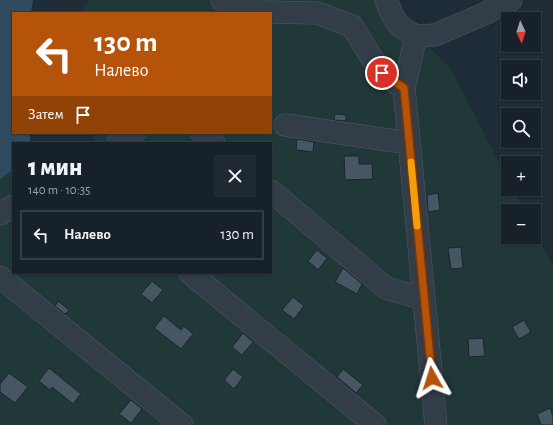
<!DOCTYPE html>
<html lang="ru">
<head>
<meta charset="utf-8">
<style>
	:root { --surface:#162129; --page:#1f2931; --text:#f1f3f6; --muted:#9ea3a8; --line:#353e46 }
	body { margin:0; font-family:"Alegreya Sans",sans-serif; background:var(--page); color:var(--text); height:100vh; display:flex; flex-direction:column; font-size:15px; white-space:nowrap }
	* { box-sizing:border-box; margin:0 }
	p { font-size:13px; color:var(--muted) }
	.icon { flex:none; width:22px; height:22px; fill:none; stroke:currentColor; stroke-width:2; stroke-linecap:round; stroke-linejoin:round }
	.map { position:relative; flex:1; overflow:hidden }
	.details { position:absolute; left:12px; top:142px; width:260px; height:132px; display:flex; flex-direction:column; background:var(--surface); border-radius:0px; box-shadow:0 1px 3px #0004,0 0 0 1px var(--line) }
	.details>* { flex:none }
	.hud { position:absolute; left:12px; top:12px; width:260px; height:122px; border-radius:0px; box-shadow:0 1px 3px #0004,0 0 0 1px var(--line); background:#b45309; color:#fff; overflow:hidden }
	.needle { width:26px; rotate:176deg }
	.controls { position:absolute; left:501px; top:12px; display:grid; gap:8px }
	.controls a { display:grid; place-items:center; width:40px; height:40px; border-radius:0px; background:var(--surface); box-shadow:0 1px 3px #0004,0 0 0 1px var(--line); font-size:20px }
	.pin { position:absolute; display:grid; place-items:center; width:34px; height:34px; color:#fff; margin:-17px; border:2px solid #fff; border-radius:50%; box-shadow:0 1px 4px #0007 }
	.me { position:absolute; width:44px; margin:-22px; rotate:354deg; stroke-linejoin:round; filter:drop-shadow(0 0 3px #0008) }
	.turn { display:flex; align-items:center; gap:14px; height:84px; padding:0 16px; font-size:18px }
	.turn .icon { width:52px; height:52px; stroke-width:2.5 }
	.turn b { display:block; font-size:28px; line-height:34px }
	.then { display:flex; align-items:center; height:38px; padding:0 16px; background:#0003; gap:8px; font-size:15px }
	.round { display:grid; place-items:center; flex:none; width:42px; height:42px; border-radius:0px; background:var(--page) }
	.headline { display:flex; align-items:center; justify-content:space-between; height:68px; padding:0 16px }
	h1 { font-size:24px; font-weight:800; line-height:30px }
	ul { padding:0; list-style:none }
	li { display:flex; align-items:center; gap:12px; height:50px; margin:0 8px 6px; padding:0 8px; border:2px solid var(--line); border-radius:0px }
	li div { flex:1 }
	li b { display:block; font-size:15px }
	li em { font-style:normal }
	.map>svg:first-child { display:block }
	.green { fill:#203838 }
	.water { fill:#304a5f }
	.building { fill:#465663; stroke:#19242e }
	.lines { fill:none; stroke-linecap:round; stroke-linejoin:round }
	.minor-casing { stroke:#4f5b66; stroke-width:23 }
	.minor { stroke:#323d48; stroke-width:22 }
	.route-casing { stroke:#753606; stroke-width:10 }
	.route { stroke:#b45309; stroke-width:7 }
	.slow { stroke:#f59e0b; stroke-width:7 }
</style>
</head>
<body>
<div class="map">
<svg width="553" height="425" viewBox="0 0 553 425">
	<rect width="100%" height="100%" fill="#1e2c37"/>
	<!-- green -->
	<path class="green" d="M89,0H379L450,67L508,180V189H513L524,211H508V237H534V230L553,266V425H0V179L13,170V273H271V143H94L92,133H271V13H81Z"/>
	<!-- water -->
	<path class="water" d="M0,0H33L31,13H13V133H30V143H13V170L0,179Z"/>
	<!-- building -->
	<path class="building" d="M335,114L346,115V121L334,120Z
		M297,139L314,142L313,152L296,150Z
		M344,156H359V164H372L373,179L345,180Z
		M438,193L440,210L428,212L427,195Z
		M461,247L463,268L451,269L448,248Z
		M317,250L327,258L318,270L308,261Z
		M343,268L362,284L357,294L335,282Z
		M152,281L163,290L152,303L141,294Z
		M293,297L304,306L294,319L282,310Z
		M58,301L69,310L65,314L55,306Z
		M164,316L181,330L184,326L193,334L181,349L154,328Z
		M524,320L531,332L519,339L512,327Z
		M243,333L253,342L242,355L232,347Z
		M483,338L485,356L469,357L468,339Z
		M49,368L81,394L73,404L52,387L50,390L39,381Z
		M233,369L243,377L234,389L224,380Z
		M343,369L363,385L356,393L337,377Z
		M9,373L28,387L15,403L0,392V384Z
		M131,400L142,409L131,423L119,414Z
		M550,408L553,416V425H541L537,414Z"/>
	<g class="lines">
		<defs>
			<path id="minor" d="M222,0L264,12L317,13L352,26L381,73L404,88
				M386,0C395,21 395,25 416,36
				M285,125L409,143
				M202,133L214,143
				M118,143L134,133
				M271,191L386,288L424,299
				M0,214L13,206
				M190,273L375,425
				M0,277L182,425
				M436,425L404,88L416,36L435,35L484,14L511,0"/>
		</defs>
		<!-- minor casing -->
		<use href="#minor" class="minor-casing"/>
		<!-- minor -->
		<use href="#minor" class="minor"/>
	</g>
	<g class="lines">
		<defs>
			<path id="route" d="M382,73L404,88L432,378"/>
		</defs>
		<!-- route casing -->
		<use href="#route" class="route-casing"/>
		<!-- route -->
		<use href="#route" class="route"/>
		<!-- slow -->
		<path class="slow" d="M411,162L417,226"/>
	</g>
</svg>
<div class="controls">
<a><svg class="needle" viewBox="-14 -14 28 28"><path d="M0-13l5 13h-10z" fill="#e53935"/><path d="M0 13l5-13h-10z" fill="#9ea3a8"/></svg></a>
<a><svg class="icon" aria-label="sound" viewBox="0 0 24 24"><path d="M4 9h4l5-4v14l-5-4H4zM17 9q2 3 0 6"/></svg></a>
<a><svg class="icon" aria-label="search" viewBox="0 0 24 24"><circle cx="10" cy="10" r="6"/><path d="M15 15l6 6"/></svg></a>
<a>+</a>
<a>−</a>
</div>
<div class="pin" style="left:382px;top:73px;background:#d93025"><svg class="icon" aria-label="arrive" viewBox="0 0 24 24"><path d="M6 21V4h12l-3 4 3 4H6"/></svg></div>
<svg class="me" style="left:432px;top:378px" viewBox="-20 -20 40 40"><path d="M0-17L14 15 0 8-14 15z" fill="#b45309" stroke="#fff" stroke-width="4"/></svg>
<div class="hud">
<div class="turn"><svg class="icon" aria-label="left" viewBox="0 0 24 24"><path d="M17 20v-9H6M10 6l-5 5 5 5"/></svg><div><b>130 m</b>Налево</div></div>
<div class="then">Затем<svg class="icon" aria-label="arrive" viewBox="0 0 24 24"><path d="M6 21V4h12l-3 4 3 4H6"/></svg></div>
</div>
<section class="details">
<div class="headline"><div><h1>1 мин</h1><p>140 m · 10:35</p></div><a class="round"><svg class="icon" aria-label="close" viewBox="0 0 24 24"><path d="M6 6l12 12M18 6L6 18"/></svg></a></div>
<ul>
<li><svg class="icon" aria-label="left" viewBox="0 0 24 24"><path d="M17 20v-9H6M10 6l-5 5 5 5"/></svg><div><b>Налево</b></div><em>130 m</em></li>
</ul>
</section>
</div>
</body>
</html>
